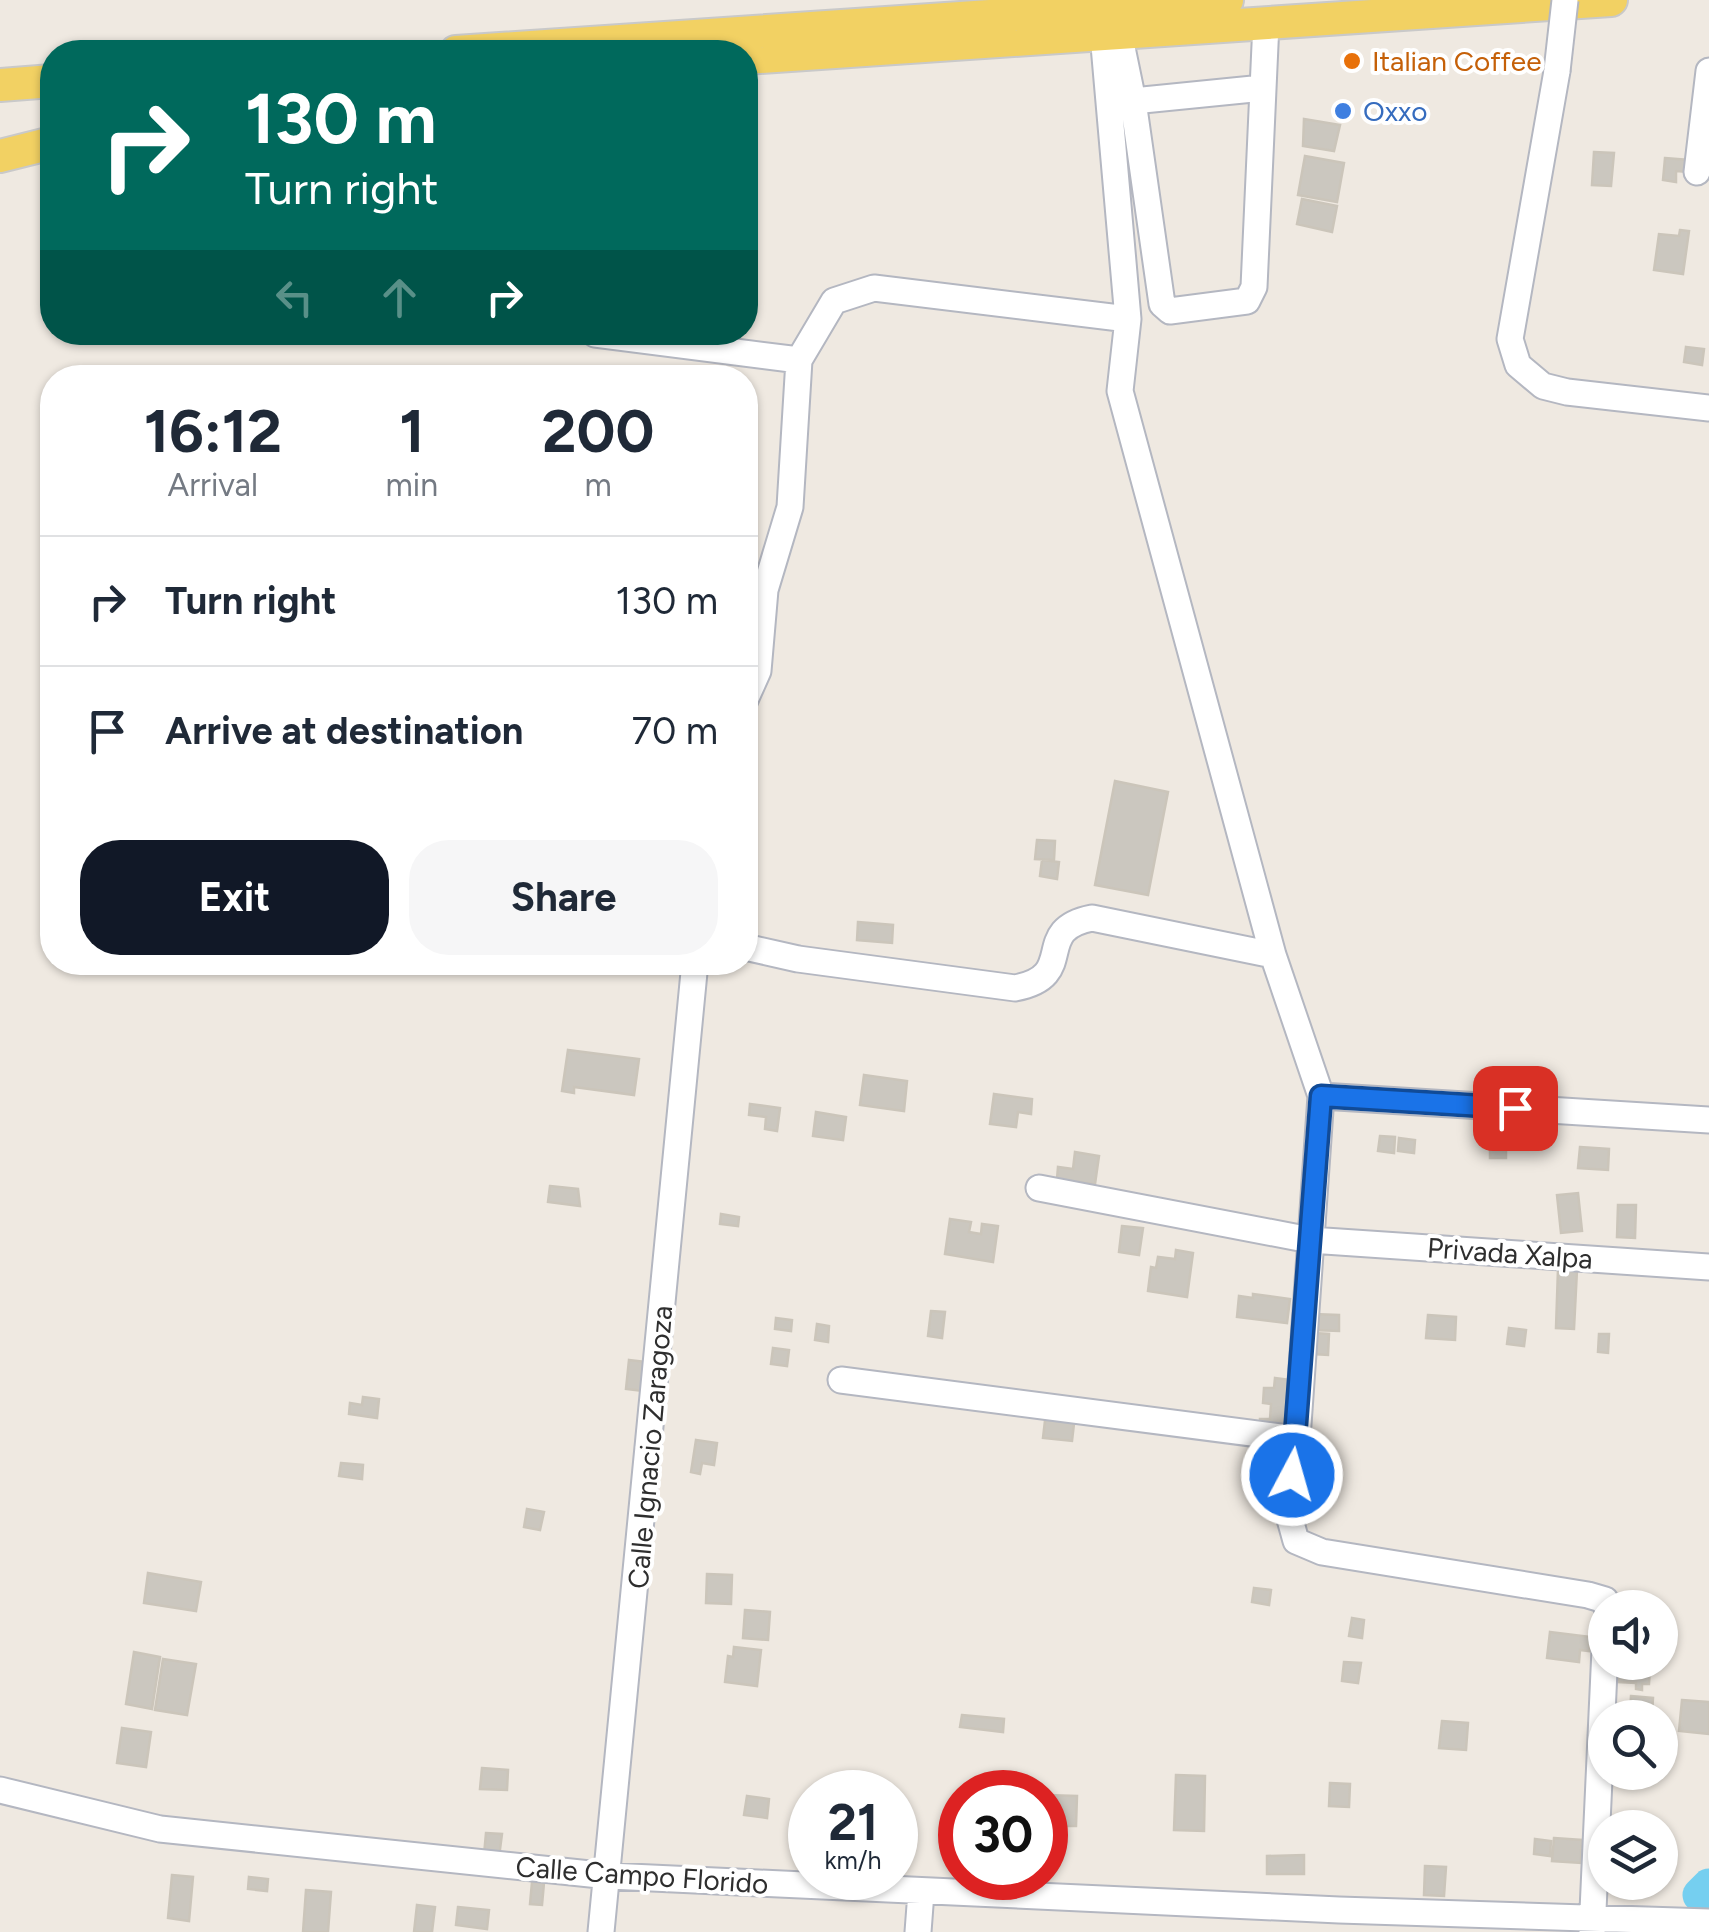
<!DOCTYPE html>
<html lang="en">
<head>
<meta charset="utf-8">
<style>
	:root { --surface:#fff; --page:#f6f6f7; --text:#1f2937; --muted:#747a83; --line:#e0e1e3; --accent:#111827 }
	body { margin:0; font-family:Figtree,sans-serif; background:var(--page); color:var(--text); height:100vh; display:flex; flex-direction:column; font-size:38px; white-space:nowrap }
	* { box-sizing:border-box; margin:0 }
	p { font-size:32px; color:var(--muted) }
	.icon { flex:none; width:55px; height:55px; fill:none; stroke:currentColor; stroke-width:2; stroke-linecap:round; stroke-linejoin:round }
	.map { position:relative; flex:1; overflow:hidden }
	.side { position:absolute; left:40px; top:365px; width:718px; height:610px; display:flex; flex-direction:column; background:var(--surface); border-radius:40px; box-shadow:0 2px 8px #0004 }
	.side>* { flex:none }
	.hud { position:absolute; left:40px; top:40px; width:718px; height:305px; border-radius:40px; box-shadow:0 2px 8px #0004; background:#00695c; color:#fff; overflow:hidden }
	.fabs { position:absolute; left:1588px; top:1590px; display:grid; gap:20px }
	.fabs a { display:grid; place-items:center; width:90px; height:90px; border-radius:50%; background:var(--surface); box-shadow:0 2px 8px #0004; font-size:50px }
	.speed { position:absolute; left:788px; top:1770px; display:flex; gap:20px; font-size:50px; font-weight:700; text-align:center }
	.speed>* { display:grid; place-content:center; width:130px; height:130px; border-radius:50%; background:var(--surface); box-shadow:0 2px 8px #0004; line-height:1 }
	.speed small { font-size:25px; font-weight:400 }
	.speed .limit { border:15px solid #d22; background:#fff; color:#111 }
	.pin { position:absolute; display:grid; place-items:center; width:85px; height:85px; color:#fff; margin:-42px; border-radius:20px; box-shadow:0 5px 15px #0006 }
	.me { position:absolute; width:110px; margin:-55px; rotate:6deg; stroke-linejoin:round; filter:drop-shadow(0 0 8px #0008) }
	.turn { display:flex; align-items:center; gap:35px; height:210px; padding:0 40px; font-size:45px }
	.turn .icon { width:130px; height:130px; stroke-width:2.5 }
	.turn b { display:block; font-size:70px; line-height:85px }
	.lanes { display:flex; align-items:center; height:95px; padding:0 40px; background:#0003; justify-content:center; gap:50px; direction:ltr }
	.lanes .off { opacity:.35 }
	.eta { display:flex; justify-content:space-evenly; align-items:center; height:170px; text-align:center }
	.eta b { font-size:60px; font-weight:700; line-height:70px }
	.primary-button { display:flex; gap:20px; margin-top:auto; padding:20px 40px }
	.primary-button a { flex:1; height:115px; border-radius:40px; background:var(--accent); color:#fff; font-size:40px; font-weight:700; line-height:115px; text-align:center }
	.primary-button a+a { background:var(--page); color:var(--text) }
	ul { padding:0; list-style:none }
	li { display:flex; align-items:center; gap:30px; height:130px; padding:0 40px; border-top:2px solid var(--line) }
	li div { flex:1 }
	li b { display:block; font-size:38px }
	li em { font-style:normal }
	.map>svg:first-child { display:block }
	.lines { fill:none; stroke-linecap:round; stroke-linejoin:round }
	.river { stroke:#75cff0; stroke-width:35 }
	.building { fill:#cbc7bf; stroke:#cbc5ba; stroke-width:2.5 }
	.minor-casing { stroke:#b4b7c1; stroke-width:29 }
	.major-casing { stroke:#c9c9c9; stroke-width:36 }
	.minor { stroke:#fff; stroke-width:25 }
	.major { stroke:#f2d163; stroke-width:32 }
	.minor-bridge-casing { stroke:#b4b7c1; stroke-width:29; stroke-linecap:butt }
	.minor-bridge { stroke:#fff; stroke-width:25 }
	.route-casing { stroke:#114b97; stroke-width:25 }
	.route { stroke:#1a73e8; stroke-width:18 }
	.food-dot { fill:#e8710a; stroke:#fff; stroke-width:4 }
	.shop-dot { fill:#3f7fe0; stroke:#fff; stroke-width:4 }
	.labels { text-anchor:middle; stroke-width:8; stroke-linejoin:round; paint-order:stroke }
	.food-label { font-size:28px; fill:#c56008; stroke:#fff; text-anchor:start }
	.shop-label { font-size:28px; fill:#366cbe; stroke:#fff; text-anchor:start }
	.street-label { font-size:28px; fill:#2e2e2e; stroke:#fff }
</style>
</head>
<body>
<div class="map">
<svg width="1709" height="1932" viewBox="0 0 1709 1932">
	<rect width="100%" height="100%" fill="#efe9e1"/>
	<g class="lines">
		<!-- river -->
		<path class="river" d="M1700,1895L1709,1886"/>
	</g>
	<!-- building -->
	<path class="building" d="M1304,119L1340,125L1334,151L1303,146Z
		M1594,152L1614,153L1611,186L1592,185Z
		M1305,156L1344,163L1337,202L1298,195Z
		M1665,158L1689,160L1688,172L1676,171V182L1663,180Z
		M1302,199L1337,206L1332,232L1297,224Z
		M1680,230L1689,231L1683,274L1654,270L1659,234L1679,236Z
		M1686,347L1704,349L1702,365L1684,362Z
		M1115,781L1168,792L1148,895L1095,885Z
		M1037,840L1055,841L1054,860L1035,859Z
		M1042,860L1059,862L1057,879L1040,876Z
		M858,922L893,925L892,943L857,940Z
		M393,962H424L423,970L393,966Z
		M568,1050L639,1059L634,1095L574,1087V1093L562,1091Z
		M864,1075L907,1081L904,1111L860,1105Z
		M994,1094L1032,1099L1031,1114L1018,1112L1016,1127L990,1124Z
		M750,1104L780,1108L777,1131L765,1129L766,1117L749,1115Z
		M816,1112L846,1117L843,1140L813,1136Z
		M1380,1136L1395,1137L1394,1153L1378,1151Z
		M1399,1138L1415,1140L1414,1153L1398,1151Z
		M1490,1142L1506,1143V1158H1490Z
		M1580,1147L1609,1149L1608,1170L1578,1168Z
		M1075,1152L1099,1156L1095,1184L1057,1179L1058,1167L1073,1169Z
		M550,1186L578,1189L580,1206L548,1202Z
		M1578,1193L1582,1231L1561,1233L1557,1195Z
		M1618,1205H1636L1635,1238L1617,1237Z
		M721,1214L739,1217L738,1226L720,1224Z
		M950,1219L971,1222L969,1232L981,1234L982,1224L998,1226L993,1262L945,1254Z
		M1122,1226L1143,1228L1139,1255L1119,1252Z
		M1176,1250L1193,1253L1187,1297L1148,1291L1151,1267L1156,1268L1158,1257L1175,1259Z
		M1558,1269L1577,1270L1574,1329L1556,1328Z
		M1253,1294L1290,1299L1287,1323L1237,1317L1239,1296L1253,1298Z
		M931,1311L945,1312L942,1338L928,1336Z
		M1313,1314L1339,1315V1331L1313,1330Z
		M1428,1315L1456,1317L1455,1340L1426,1338Z
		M776,1318L792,1320L791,1331L775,1329Z
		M817,1324L829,1326L828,1342L815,1340Z
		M1509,1328L1526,1330L1524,1346L1507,1344Z
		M1314,1333L1329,1334L1328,1355L1313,1354Z
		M1599,1334H1609L1608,1353L1598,1352Z
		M773,1348L789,1350L787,1366L771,1364Z
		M629,1360L647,1362L644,1391L626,1389Z
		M1275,1378L1291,1380L1287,1426L1260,1424V1419H1270L1271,1404L1263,1403L1264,1388H1274Z
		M363,1397L379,1399L377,1418L349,1414L350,1403L362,1405Z
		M1046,1412L1075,1415L1072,1441L1043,1438Z
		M696,1440L717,1443L714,1465L702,1463L700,1474L691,1472Z
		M341,1463L363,1465L362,1479L339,1476Z
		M527,1509L544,1512L540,1530L524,1527Z
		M148,1573L201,1582L196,1611L144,1603Z
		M707,1574L732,1575L731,1604L706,1603Z
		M1254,1588L1271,1590L1269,1605L1252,1602Z
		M745,1610L770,1612L768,1640L743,1638Z
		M1352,1618L1364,1620L1362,1638L1349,1636Z
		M1550,1632L1591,1637L1589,1651L1580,1650L1579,1662L1547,1658Z
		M734,1647L761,1650L757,1686L725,1682L728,1656L733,1657Z
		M134,1652L160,1657L152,1709L126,1704Z
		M163,1659L196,1664L187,1715L155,1710Z
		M1344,1662L1361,1663L1358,1683L1342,1681Z
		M1619,1667L1650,1669L1649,1684H1642V1690L1636,1689V1683L1618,1682Z
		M1631,1696L1653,1698L1652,1715L1630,1713Z
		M1682,1700L1709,1702V1734L1679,1731Z
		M962,1715L1004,1719L1003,1732L960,1727Z
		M1442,1721L1468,1723L1466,1750L1439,1748Z
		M122,1728L151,1732L146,1767L117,1763Z
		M482,1768L508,1770L507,1790L480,1789Z
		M1176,1775L1205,1776L1204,1831L1174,1830Z
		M1330,1783L1350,1784L1349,1807L1329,1806Z
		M1045,1795L1077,1796L1076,1826H1045Z
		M747,1796L769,1799L767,1818L744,1815Z
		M486,1833L502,1834L499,1857L484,1855Z
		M1554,1838L1582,1840L1581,1863L1552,1861Z
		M1535,1839L1551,1841L1550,1856L1534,1854Z
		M1304,1855V1874H1267V1856Z
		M1425,1866L1446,1867L1444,1896L1424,1895Z
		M172,1875L193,1877L189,1921L168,1918Z
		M249,1877L268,1879L267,1891L248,1889Z
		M532,1882L544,1883L542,1905L530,1904Z
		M306,1890L331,1892L328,1932H303Z
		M417,1905L435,1907L432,1932H414Z
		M458,1907L489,1910L487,1929L456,1925Z"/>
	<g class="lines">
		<defs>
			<path id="minor" d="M1119,33L1133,101L1162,304L1170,311L1247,301L1254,287L1266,23
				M1103,34L1128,319L1120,391L1273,955L1321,1096L1297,1439L1288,1512L1296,1541L1322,1552L1588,1595L1605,1600L1607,1608
				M1557,71L1510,339L1518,365L1543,386L1567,392L1709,408
				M1133,101L1263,88
				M1697,172L1709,71
				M595,334L799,360
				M745,700L758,671L765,590L790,507L799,360L834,301L874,288L1128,319
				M745,947L798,959L1015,988C1080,976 1030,930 1092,918L1273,955
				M1321,1096L1709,1120
				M1039,1188L1310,1240L1709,1267
				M841,1380L1297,1439
				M0,1790L160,1829L609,1876L1339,1910L1709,1922
				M601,1932L695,962
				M918,1932L921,1892
				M1592,1932L1605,1649"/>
			<path id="major" d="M456,52L1227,0
				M745,58L1611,0
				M0,85L52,81
				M0,156L52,143"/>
		</defs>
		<!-- minor casing -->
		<use href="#minor" class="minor-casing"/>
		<!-- major casing -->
		<use href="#major" class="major-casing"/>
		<!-- minor -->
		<use href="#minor" class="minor"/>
		<!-- major -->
		<use href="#major" class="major"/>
		<defs>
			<path id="minor-bridge" d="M1557,71L1565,0"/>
		</defs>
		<!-- minor-bridge casing -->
		<use href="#minor-bridge" class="minor-bridge-casing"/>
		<!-- minor-bridge -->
		<use href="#minor-bridge" class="minor-bridge"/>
	</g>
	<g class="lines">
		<defs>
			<path id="route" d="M1292,1475L1321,1096L1515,1108"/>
		</defs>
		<!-- route casing -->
		<use href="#route" class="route-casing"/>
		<!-- route -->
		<use href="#route" class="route"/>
	</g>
	<!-- markers -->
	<circle class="food-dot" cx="1352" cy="61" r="10"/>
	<circle class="shop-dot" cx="1343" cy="111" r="10"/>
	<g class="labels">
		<!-- food labels -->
		<g class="food-label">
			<text x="1372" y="71">Italian Coffee</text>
		</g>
		<!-- shop labels -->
		<g class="shop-label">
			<text x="1363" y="121">Oxxo</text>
		</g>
		<!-- street labels -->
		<g class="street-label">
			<text transform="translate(1510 1253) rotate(4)" y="10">Privada Xalpa</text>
			<text transform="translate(650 1447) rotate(-85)" y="10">Calle Ignacio Zaragoza</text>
			<text transform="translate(642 1875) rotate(4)" y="10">Calle Campo Florido</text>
		</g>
	</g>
</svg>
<div class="fabs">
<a><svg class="icon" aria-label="sound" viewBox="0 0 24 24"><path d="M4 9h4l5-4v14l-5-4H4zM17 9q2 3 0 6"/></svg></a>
<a><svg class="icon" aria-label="search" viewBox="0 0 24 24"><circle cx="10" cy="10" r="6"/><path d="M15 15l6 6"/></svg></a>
<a><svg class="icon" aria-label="layers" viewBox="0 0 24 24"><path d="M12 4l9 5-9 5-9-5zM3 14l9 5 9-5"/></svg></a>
</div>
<div class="speed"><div>21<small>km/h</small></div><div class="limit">30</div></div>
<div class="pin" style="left:1515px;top:1108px;background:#d93025"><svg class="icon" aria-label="arrive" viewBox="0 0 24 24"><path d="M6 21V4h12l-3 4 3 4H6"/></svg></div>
<svg class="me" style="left:1292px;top:1475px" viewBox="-20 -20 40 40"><circle r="17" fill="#1a73e8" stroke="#fff" stroke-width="3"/><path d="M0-11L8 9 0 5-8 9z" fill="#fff"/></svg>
<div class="hud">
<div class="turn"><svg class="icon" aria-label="right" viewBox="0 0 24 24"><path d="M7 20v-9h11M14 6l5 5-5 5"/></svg><div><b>130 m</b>Turn right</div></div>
<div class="lanes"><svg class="icon off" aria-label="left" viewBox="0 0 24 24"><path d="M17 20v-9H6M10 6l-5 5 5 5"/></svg><svg class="icon off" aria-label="ahead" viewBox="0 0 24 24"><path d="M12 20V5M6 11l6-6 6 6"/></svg><svg class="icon" aria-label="right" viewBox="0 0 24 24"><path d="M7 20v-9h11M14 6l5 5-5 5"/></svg></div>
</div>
<section class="side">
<div class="eta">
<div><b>16:12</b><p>Arrival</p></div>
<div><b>1</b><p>min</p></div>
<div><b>200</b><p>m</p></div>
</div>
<ul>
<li><svg class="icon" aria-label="right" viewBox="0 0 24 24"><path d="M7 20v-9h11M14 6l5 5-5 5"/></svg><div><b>Turn right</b></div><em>130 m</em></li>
<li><svg class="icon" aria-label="arrive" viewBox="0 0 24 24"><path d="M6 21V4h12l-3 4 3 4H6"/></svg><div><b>Arrive at destination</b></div><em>70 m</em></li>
</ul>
<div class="primary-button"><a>Exit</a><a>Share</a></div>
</section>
</div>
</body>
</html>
